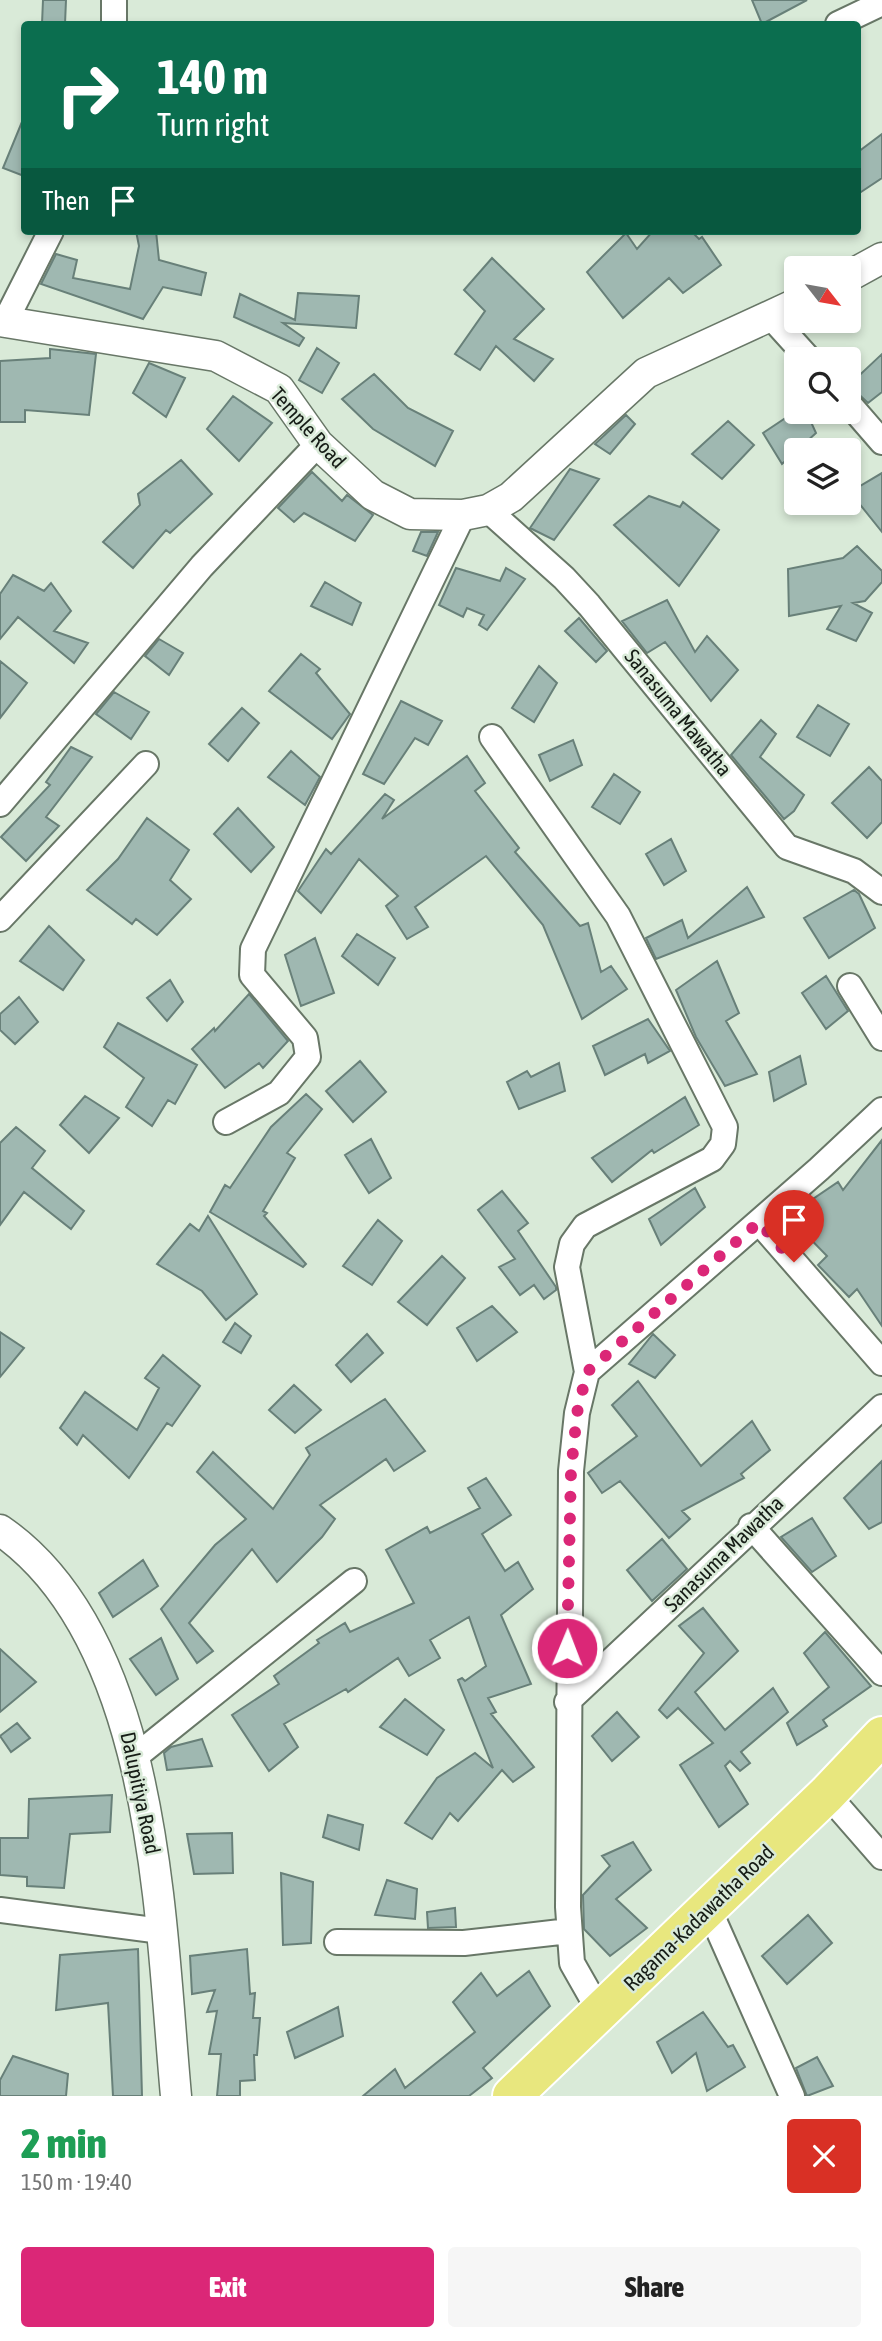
<!DOCTYPE html>
<html lang="en">
<head>
<meta charset="utf-8">
<style>
	:root { --surface:#fff; --page:#f6f6f6; --text:#222; --muted:#767676; --accent:#db2777 }
	body { margin:0; font-family:"Asap Condensed",sans-serif; background:var(--page); color:var(--text); height:100vh; display:flex; flex-direction:column; font-size:26px; white-space:nowrap }
	* { box-sizing:border-box; margin:0 }
	p { font-size:23px; color:var(--muted) }
	.icon { flex:none; width:38px; height:38px; fill:none; stroke:currentColor; stroke-width:2; stroke-linecap:round; stroke-linejoin:round }
	.map { position:relative; height:2096px; overflow:hidden }
	.sheet { display:flex; flex-direction:column; background:var(--surface); flex:1 }
	.sheet>* { flex:none }
	.top-card { position:absolute; left:21px; top:21px; width:840px; height:214px; border-radius:7px; box-shadow:0 4px 10px #0003; background:#0b6e4f; color:#fff; overflow:hidden }
	.needle { width:46px; rotate:121deg }
	.tools { position:absolute; left:784px; top:256px; display:grid; gap:14px }
	.tools a { display:grid; place-items:center; width:77px; height:77px; border-radius:7px; background:var(--surface); box-shadow:0 4px 10px #0003; font-size:35px }
	.pin { position:absolute; display:grid; place-items:center; width:60px; height:60px; color:#fff; margin:-72px -30px; border-radius:50% 50% 50% 0; rotate:-45deg; box-shadow:0 0 7px #0007 }
	.pin .icon { rotate:45deg }
	.me { position:absolute; width:77px; margin:-38px; rotate:1deg; stroke-linejoin:round; filter:drop-shadow(0 0 5px #0008) }
	.turn { display:flex; align-items:center; gap:24px; height:147px; padding:0 21px; font-size:32px }
	.turn .icon { width:91px; height:91px; stroke-width:2.5 }
	.turn b { display:block; font-size:49px; line-height:60px }
	.then { display:flex; align-items:center; height:66px; padding:0 21px; background:#0003; gap:14px; font-size:26px }
	.round { display:grid; place-items:center; flex:none; width:74px; height:74px; border-radius:7px; background:var(--page) }
	.headline { display:flex; align-items:center; justify-content:space-between; height:119px; padding:0 21px }
	h1 { font-size:42px; font-weight:800; line-height:52px; color:#1e9e55 }
	.action { display:flex; gap:14px; margin-top:auto; padding:14px 21px }
	.action a { flex:1; height:80px; border-radius:7px; background:var(--accent); color:#fff; font-size:28px; font-weight:800; line-height:80px; text-align:center }
	.action a+a { background:var(--page); color:var(--text) }
	.map>svg:first-child { display:block }
	.building { fill:#9fb8b1; stroke:#688079; stroke-width:2 }
	.lines { fill:none; stroke-linecap:round; stroke-linejoin:round }
	.minor-casing { stroke:#687767; stroke-width:28 }
	.tertiary-casing { stroke:#687767; stroke-width:33 }
	.primary-casing { stroke:#fff; stroke-width:42 }
	.minor { stroke:#fff; stroke-width:24 }
	.tertiary { stroke:#fff; stroke-width:30 }
	.primary { stroke:#e8e77e; stroke-width:38 }
	.route { stroke:#db2777; stroke-width:12; stroke-dasharray:0 21.6 }
	.labels { text-anchor:middle; stroke-width:5; stroke-linejoin:round; paint-order:stroke }
	.street-label { font-size:21px; fill:#161c16; stroke:#d9ead8 }
</style>
</head>
<body>
<div class="map">
<svg width="882" height="2096" viewBox="0 0 882 2096">
	<rect width="100%" height="100%" fill="#d9ead8"/>
	<!-- building -->
	<path class="building" d="M43,0H66L65,24H42Z
		M752,0H807L762,24Z
		M24,117V176L3,168Z
		M882,134V178L858,194V152Z
		M136,231H156L159,260L206,273L201,295L163,287L143,319L41,284L56,254L77,260L73,278L130,289L139,246Z
		M653,231H691L699,239L702,237L721,265L683,293L669,278L623,318L587,272L626,233L637,249Z
		M492,258L544,309L514,339L553,359L534,381L496,346L480,370L455,354L485,311L464,290Z
		M298,293L359,296L356,328L283,323L304,338L299,346L234,317L240,294L295,320Z
		M317,348L339,363L322,393L299,380Z
		M50,349L96,354L89,415L25,410V422H0V361L50,358Z
		M882,354V392L868,403L849,385Z
		M149,363L185,378L166,417L133,393Z
		M374,374L408,408L453,431L435,466L373,429L342,399Z
		M233,396L272,423L239,461L207,429Z
		M796,411H806L816,433L782,464L763,433Z
		M626,415L635,424L610,454L595,444Z
		M728,421L754,445L722,479L692,454Z
		M181,460L212,494L170,533L166,530L133,568L103,542L140,505L138,494Z
		M570,469L599,479L554,540L530,528Z
		M312,472L342,501L347,495L373,515L355,541L304,513L294,522L278,508Z
		M882,473V532L850,492Z
		M649,496L680,507L683,502L719,530L679,586L614,525Z
		M421,532H438L427,556L413,551Z
		M857,546L882,571V582L865,601L853,603L872,613L856,641L827,629L841,606L789,616L788,569L843,558Z
		M456,568L500,581L506,568L525,579L487,630L479,625L484,615L467,608L463,617L439,605Z
		M13,575L44,591L51,583L71,611L54,631L88,643L74,663L18,617L0,639V594Z
		M325,582L361,603L352,625L311,606Z
		M667,600L695,652L707,636L738,670L711,701L665,642L647,653L622,621Z
		M579,618L607,651L596,662L565,631Z
		M159,639L183,653L169,675L145,656Z
		M301,654L320,669L316,673L350,714L332,739L269,691Z
		M0,661L27,683L0,718Z
		M539,666L557,683L534,722L512,708Z
		M114,692L149,712L131,739L96,714Z
		M401,701L442,721L428,745L415,738L384,784L363,774Z
		M818,705L849,724L830,756L797,737Z
		M242,708L259,723L228,761L209,744Z
		M761,720L776,734L760,757L804,795L794,811L784,819L731,755Z
		M573,740L582,765L550,781L539,755Z
		M71,747L92,757L46,817L59,826L26,861L1,837L50,785L46,782Z
		M291,751L320,777L305,805L268,777Z
		M467,756L485,783L475,791L519,848L515,852L580,926L588,923L601,972L611,966L627,989L582,1019L543,925L486,856L415,907L428,927L407,939L386,906L398,896L359,859L321,913L298,891L326,849L331,854L385,794L394,800L382,819Z
		M869,767L882,781V822L867,838L832,803Z
		M614,774L640,792L620,824L592,807Z
		M238,808L274,847L251,872L214,834Z
		M147,818L189,850L170,880L191,899L157,935L136,919L132,924L87,890L118,859Z
		M671,839L686,871L664,885L646,854Z
		M747,887L764,917L656,959L646,938L682,920L688,938Z
		M854,890L859,894L875,928L829,958L804,918Z
		M49,926L84,960L63,990L20,961Z
		M357,934L395,958L378,985L342,956Z
		M315,938L334,993L301,1006L285,955Z
		M717,961L739,1013L726,1021L757,1074L725,1086L696,1037L676,990Z
		M826,976L848,1011L826,1029L802,993Z
		M170,980L183,1002L167,1021L147,998Z
		M249,994L288,1041L263,1068L259,1063L225,1088L192,1049L214,1028L215,1031Z
		M19,997L38,1022L15,1044L0,1030V1014Z
		M648,1019L670,1051L648,1063L645,1054L605,1075L593,1046Z
		M118,1023L197,1065L175,1104L168,1100L152,1126L126,1107L144,1078L104,1047Z
		M800,1056L806,1084L774,1101L769,1072Z
		M360,1061L386,1092L353,1122L326,1091Z
		M559,1063L565,1091L519,1109L507,1082L527,1071L531,1077Z
		M306,1094L322,1109L287,1153L295,1158L263,1211L267,1213L264,1216L306,1264L303,1267L210,1212L225,1185L230,1188L271,1127Z
		M85,1096L119,1118L89,1153L60,1125Z
		M685,1097L699,1125L654,1153L652,1150L612,1182L592,1158Z
		M16,1127L45,1151L32,1168L84,1211L71,1229L24,1192L0,1225V1143Z
		M371,1139L391,1178L369,1193L345,1155Z
		M882,1140V1326L857,1289L849,1297L818,1265L827,1256L788,1216L838,1182L843,1190Z
		M695,1188L705,1207L661,1245L649,1219Z
		M502,1191L528,1223L518,1231L556,1287V1290L544,1299L534,1285L520,1295L499,1267L515,1259L478,1210Z
		M208,1216L257,1294L226,1320L202,1291L157,1264L190,1224L199,1231Z
		M378,1220L402,1241L372,1285L343,1266Z
		M442,1256L465,1278L427,1325L398,1302Z
		M492,1306L517,1332L477,1361L457,1328Z
		M235,1323L251,1336L241,1353L223,1342Z
		M0,1332L24,1348L0,1377Z
		M367,1334L383,1353L351,1382L336,1365Z
		M653,1334L675,1355L655,1378L629,1364Z
		M163,1355L200,1386L172,1426L167,1423L129,1478L83,1435L77,1445L60,1428L85,1392L137,1430L159,1388L145,1378Z
		M638,1381L701,1466L752,1421L770,1450L741,1474L744,1478L682,1511L690,1519L669,1538L620,1481L602,1493L588,1473L637,1436L612,1405Z
		M294,1385L321,1410L295,1433L269,1410Z
		M385,1399L425,1451L394,1471L386,1459L320,1505L335,1519L322,1537L277,1582L252,1549L189,1623L213,1651L197,1663L161,1609L215,1545L246,1519L197,1472L213,1452L273,1509L310,1455L306,1448Z
		M882,1461V1522L869,1529L844,1498Z
		M486,1478L511,1515L482,1534L505,1571L518,1562L533,1589L501,1615L531,1684L488,1698L496,1712L491,1714L534,1767L513,1782L502,1770L458,1821L450,1813L432,1839L405,1823L437,1778L475,1753L493,1768L458,1680L462,1678L465,1681L486,1666L469,1617L430,1640L440,1658L409,1676L398,1658L348,1692L346,1689L284,1724L298,1747L269,1771L232,1715L279,1684L274,1676L319,1643L317,1640L345,1623L350,1632L414,1603L386,1550L427,1527L430,1533L480,1508L468,1488Z
		M812,1518L836,1556L812,1572L781,1537Z
		M662,1539L687,1569L652,1601L627,1570Z
		M143,1560L158,1586L113,1617L99,1593Z
		M703,1608L738,1651L695,1692L725,1730L773,1688L788,1712L741,1752L750,1763L740,1771L730,1761L725,1766L748,1804L719,1827L680,1765L713,1743L678,1708L667,1718L659,1710L704,1653L679,1626Z
		M825,1632L871,1686L823,1720L827,1726L797,1745L787,1723L829,1687L804,1653Z
		M161,1638L178,1679L156,1695L130,1659Z
		M0,1649L36,1682L0,1712Z
		M405,1699L444,1730L427,1755L380,1727Z
		M617,1712L639,1737L612,1761L592,1736Z
		M17,1723L30,1738L11,1752L0,1736Z
		M202,1739L212,1766L167,1770L164,1753L171,1747Z
		M112,1795L110,1832L70,1834L64,1888L27,1886V1877L0,1875V1838H28L29,1799Z
		M328,1815L363,1825L359,1850L323,1837Z
		M232,1833L233,1873L194,1874L187,1834Z
		M633,1842L651,1870L616,1899L647,1928L610,1956L584,1929L583,1895L610,1866L602,1856Z
		M281,1873L313,1882L311,1943L283,1945Z
		M387,1880L417,1889L415,1919L375,1915Z
		M455,1908L456,1927L428,1928L427,1912Z
		M808,1915L832,1943L787,1984L762,1956Z
		M138,1949L142,2096H113L108,2003L56,2010L60,1955Z
		M247,1949L250,1994L255,1993L253,2018H260L257,2055H254L255,2080L240,2081V2096H217L221,2054H209L217,2011L207,2012L215,1990L192,1994L190,1956Z
		M529,1971L550,2006L483,2068L492,2078L469,2096H363L395,2069L405,2088L475,2032L453,2002L481,1973L497,1996Z
		M338,2007L343,2036L295,2058L287,2032Z
		M703,2012L728,2047L733,2045L745,2067L707,2091L696,2053L672,2073L657,2042Z
		M13,2056L68,2074L66,2096H0V2080Z
		M817,2057L833,2086L807,2096L796,2068Z"/>
	<g class="lines">
		<defs>
			<path id="minor" d="M114,0V24
				M838,24L882,3
				M771,317L809,359
				M5,322L51,231
				M849,404L882,442
				M488,510L564,578L589,605L787,847L854,871L882,892
				M492,737L618,916L725,1127L723,1144L712,1159L585,1226L572,1244L567,1267L587,1372
				M0,804L202,566L318,444
				M0,919L146,764
				M850,986L882,1038
				M226,1122L279,1093L308,1057L305,1038L252,975L253,949L463,515
				M759,1222L882,1363
				M751,1526L882,1673
				M567,1702L882,1407
				M135,1757L354,1581
				M827,1794L882,1857
				M708,1907L792,2096
				M0,1910L161,1931
				M337,1942L464,1943L569,1931
				M601,2014L572,1963L568,1907L571,1471L577,1413L587,1372L819,1169L882,1110"/>
			<path id="tertiary" d="M849,276L882,258
				M0,321L216,356L279,389L318,444L373,495L410,514L463,515L488,510L511,497L646,373L796,304
				M0,1530C158,1639 160,1924 176,2096"/>
			<path id="primary" d="M512,2096L827,1794L882,1736"/>
		</defs>
		<!-- minor casing -->
		<use href="#minor" class="minor-casing"/>
		<!-- tertiary casing -->
		<use href="#tertiary" class="tertiary-casing"/>
		<!-- primary casing -->
		<use href="#primary" class="primary-casing"/>
		<!-- minor -->
		<use href="#minor" class="minor"/>
		<!-- tertiary -->
		<use href="#tertiary" class="tertiary"/>
		<!-- primary -->
		<use href="#primary" class="primary"/>
	</g>
	<g class="lines">
		<!-- route -->
		<path class="route" d="M567,1648L571,1471L577,1413L587,1372L759,1222L794,1262"/>
	</g>
	<g class="labels">
		<!-- street labels -->
		<g class="street-label">
			<text transform="translate(308 428) rotate(48)" y="7">Temple Road</text>
			<text transform="translate(678 713) rotate(51)" y="7">Sanasuma Mawatha</text>
			<text transform="translate(724 1554) rotate(-44)" y="7">Sanasuma Mawatha</text>
			<text transform="translate(140 1793) rotate(78)" y="7">Dalupitiya Road</text>
			<text transform="translate(699 1918) rotate(-44)" y="7">Ragama-Kadawatha Road</text>
		</g>
	</g>
</svg>
<div class="tools">
<a><svg class="needle" viewBox="-14 -14 28 28"><path d="M0-13l5 13h-10z" fill="#e53935"/><path d="M0 13l5-13h-10z" fill="#767676"/></svg></a>
<a><svg class="icon" aria-label="search" viewBox="0 0 24 24"><circle cx="10" cy="10" r="6"/><path d="M15 15l6 6"/></svg></a>
<a><svg class="icon" aria-label="layers" viewBox="0 0 24 24"><path d="M12 4l9 5-9 5-9-5zM3 14l9 5 9-5"/></svg></a>
</div>
<div class="pin" style="left:794px;top:1262px;background:#d93025"><svg class="icon" aria-label="arrive" viewBox="0 0 24 24"><path d="M6 21V4h12l-3 4 3 4H6"/></svg></div>
<svg class="me" style="left:567px;top:1648px" viewBox="-20 -20 40 40"><circle r="17" fill="#db2777" stroke="#fff" stroke-width="3"/><path d="M0-11L8 9 0 5-8 9z" fill="#fff"/></svg>
<div class="top-card">
<div class="turn"><svg class="icon" aria-label="right" viewBox="0 0 24 24"><path d="M7 20v-9h11M14 6l5 5-5 5"/></svg><div><b>140 m</b>Turn right</div></div>
<div class="then">Then<svg class="icon" aria-label="arrive" viewBox="0 0 24 24"><path d="M6 21V4h12l-3 4 3 4H6"/></svg></div>
</div>
</div>
<section class="sheet">
<div class="headline"><div><h1>2 min</h1><p>150 m · 19:40</p></div><a class="round" style="background:#d93025;color:#fff"><svg class="icon" aria-label="close" viewBox="0 0 24 24"><path d="M6 6l12 12M18 6L6 18"/></svg></a></div>
<div class="action"><a>Exit</a><a>Share</a></div>
</section>
</body>
</html>
